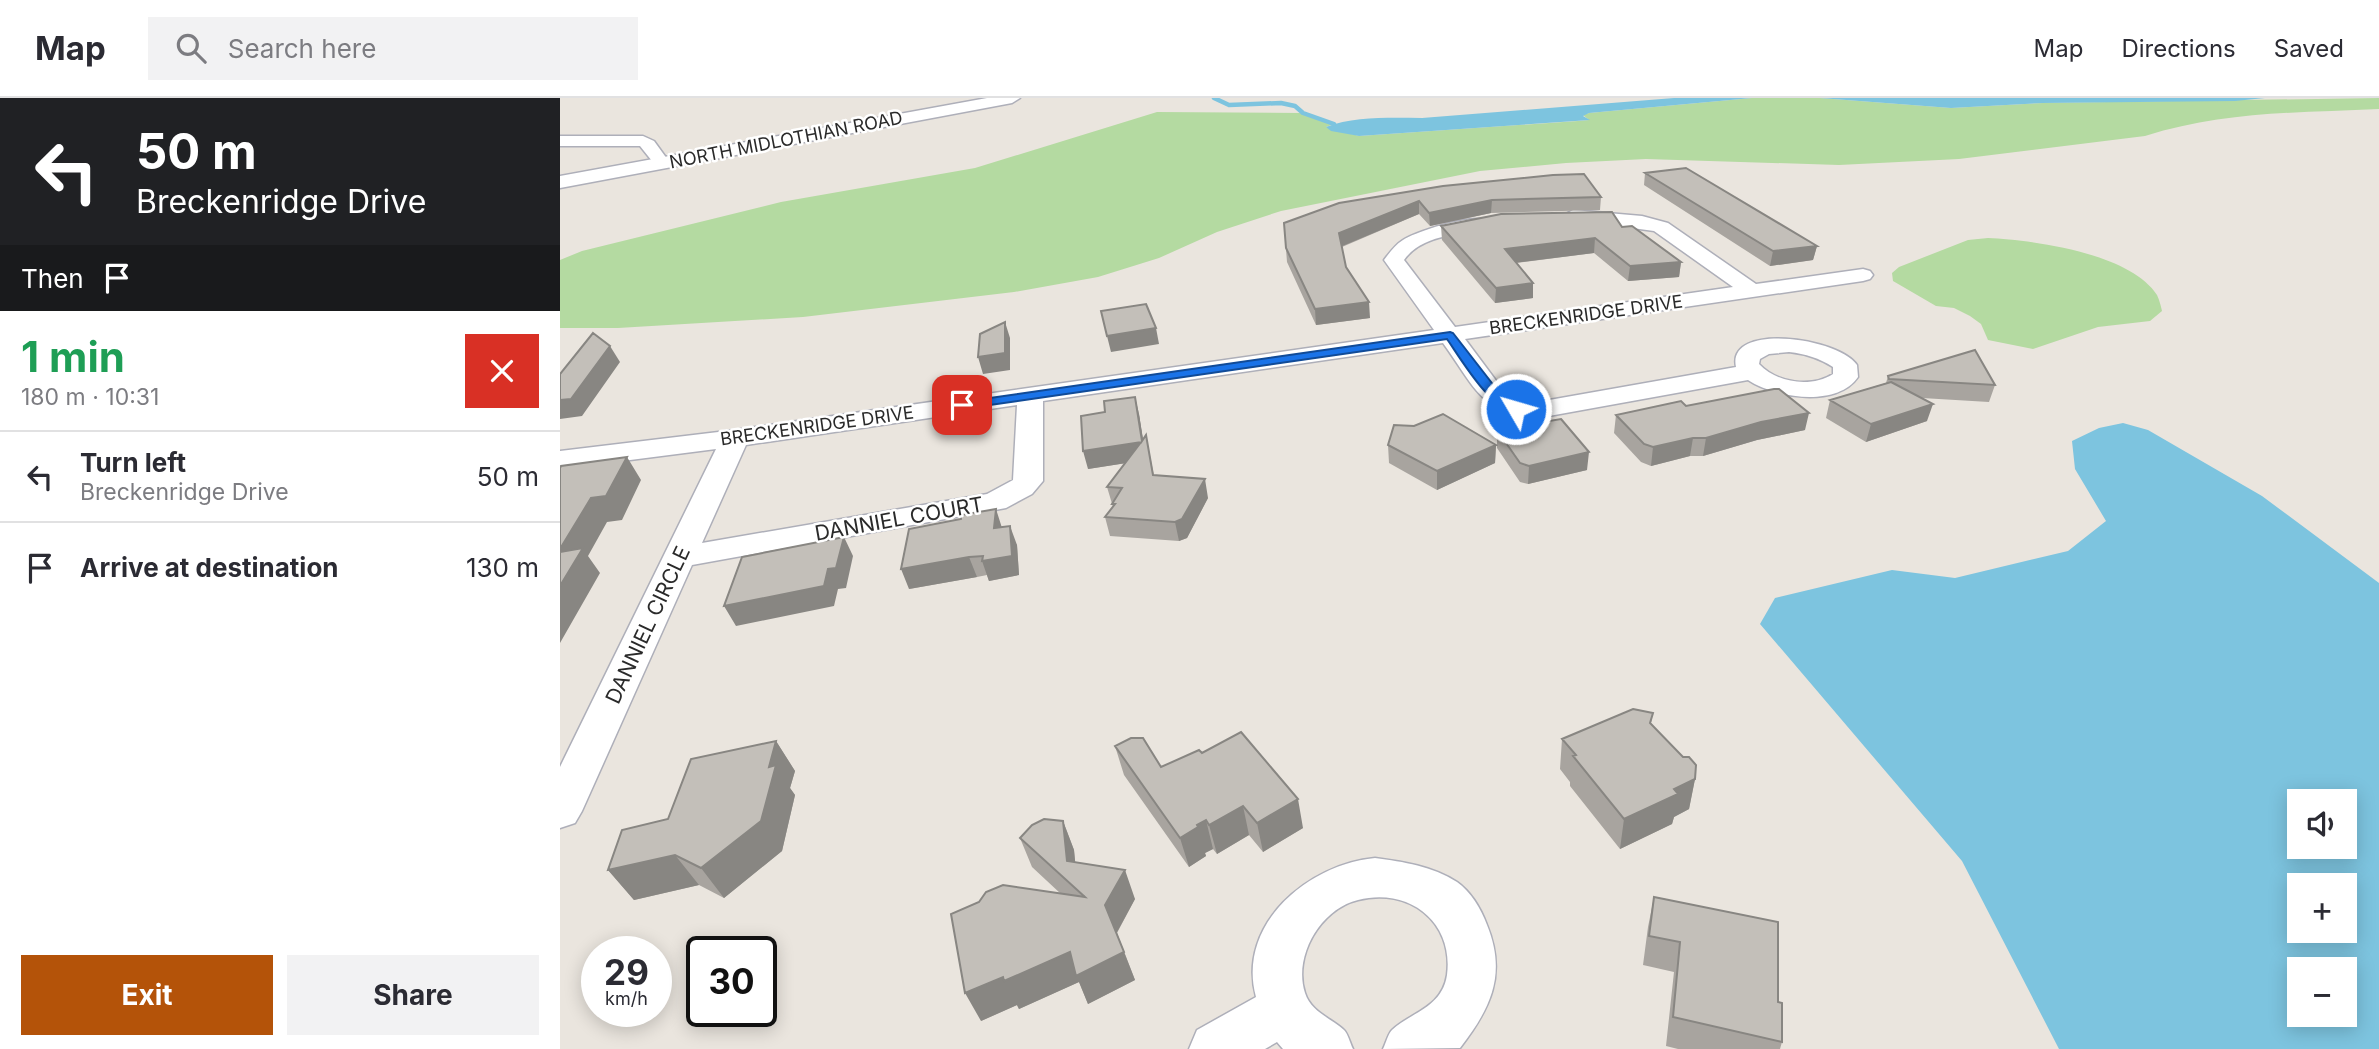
<!DOCTYPE html>
<html lang="en">
<head>
<meta charset="utf-8">
<style>
	:root { --surface:#fff; --page:#f2f2f3; --text:#2b2b33; --muted:#7c7c81; --line:#e1e1e2; --accent:#b45309 }
	body { margin:0; font-family:Inter,sans-serif; background:var(--page); color:var(--text); height:100vh; display:flex; flex-direction:column; font-size:26px; white-space:nowrap }
	* { box-sizing:border-box; margin:0 }
	p { font-size:23px; color:var(--muted) }
	.icon { flex:none; width:38px; height:38px; fill:none; stroke:currentColor; stroke-width:2; stroke-linecap:round; stroke-linejoin:round }
	.map { position:relative; flex:1; overflow:hidden }
	.side { display:flex; flex-direction:column; background:var(--surface); width:560px }
	.side>* { flex:none }
	.top-card { background:#202124; color:#fff; overflow:hidden }
	.controls { position:absolute; left:1727px; top:691px; display:grid; gap:14px }
	.controls a { display:grid; place-items:center; width:70px; height:70px; border-radius:0px; background:var(--surface); box-shadow:0 4px 18px #0003; font-size:35px }
	.speed { position:absolute; left:21px; top:838px; display:flex; gap:14px; font-size:35px; font-weight:700; text-align:center }
	.speed>* { display:grid; place-content:center; width:91px; height:91px; border-radius:50%; background:var(--surface); box-shadow:0 4px 18px #0003; line-height:1 }
	.speed small { font-size:18px; font-weight:400 }
	.speed .limit { border:4px solid #111; border-radius:10px; background:#fff; color:#111 }
	.pin { position:absolute; display:grid; place-items:center; width:60px; height:60px; color:#fff; margin:-30px; border-radius:14px; box-shadow:0 4px 10px #0006 }
	.me { position:absolute; width:77px; margin:-38px; rotate:308deg; stroke-linejoin:round; filter:drop-shadow(0 0 5px #0008) }
	.turn { display:flex; align-items:center; gap:24px; height:147px; padding:0 21px; font-size:32px }
	.turn .icon { width:91px; height:91px; stroke-width:2.5 }
	.turn b { display:block; font-size:49px; line-height:60px }
	.then { display:flex; align-items:center; height:66px; padding:0 21px; background:#0003; gap:14px; font-size:26px }
	.round { display:grid; place-items:center; flex:none; width:74px; height:74px; border-radius:0px; background:var(--page) }
	.summary { display:flex; align-items:center; justify-content:space-between; height:119px; padding:0 21px }
	h1 { font-size:42px; font-weight:700; line-height:52px; color:#1e9e55 }
	.button { display:flex; gap:14px; margin-top:auto; padding:14px 21px }
	.button a { flex:1; height:80px; border-radius:0px; background:var(--accent); color:#fff; font-size:28px; font-weight:700; line-height:80px; text-align:center }
	.button a+a { background:var(--page); color:var(--text) }
	ul { padding:0; list-style:none }
	li { display:flex; align-items:center; gap:21px; height:91px; padding:0 21px; border-top:2px solid var(--line) }
	li div { flex:1 }
	li b { display:block; font-size:26px }
	li em { font-style:normal }
	header { display:flex; align-items:center; gap:42px; box-sizing:border-box; height:98px; padding:0 35px; background:var(--surface); border-bottom:2px solid var(--line) }
	header strong { font-size:33px }
	nav { display:flex; gap:38px; margin-inline-start:auto; font-size:24px }
	.search { width:490px; height:63px; background:var(--page); display:flex; align-items:center; gap:18px; box-sizing:border-box; padding:0 24px; border-radius:0px; color:var(--muted); font-size:26px }
	main { display:flex; flex:1; min-height:0 }
	.map>svg:first-child { display:block }
	.green { fill:#b4daa1 }
	.water { fill:#7dc4df; fill-rule:evenodd }
	.lines { fill:none; stroke-linecap:round; stroke-linejoin:round }
	.stream { stroke:#7dc4df; stroke-width:4.5 }
	.street-casing { stroke:#aeafb9; stroke-width:3 }
	.secondary-casing { stroke:#aeafb9; stroke-width:3 }
	.street { fill:#fff; fill-rule:evenodd }
	.secondary { fill:#fff; fill-rule:evenodd }
	.wall { fill:#a8a49f }
	.shaded-wall { fill:#888682 }
	.building { fill:#c3bfb9; stroke:#888682; stroke-width:2 }
	.route { fill:#1a73e8; stroke:#114b97; stroke-width:2 }
	.labels { text-anchor:middle; stroke-width:5; stroke-linejoin:round; paint-order:stroke }
	.far-street-label { font-size:18px; fill:#2a2a2a; stroke:#fff }
	.street-label { font-size:21px; fill:#2a2a2a; stroke:#fff }
</style>
</head>
<body>
<header>
<strong>Map</strong>
<div class="search"><svg class="icon" aria-label="search" viewBox="0 0 24 24"><circle cx="10" cy="10" r="6"/><path d="M15 15l6 6"/></svg>Search here</div>
<nav><a>Map</a><a>Directions</a><a>Saved</a></nav>
</header>
<main>
<section class="side">
<div class="top-card">
<div class="turn"><svg class="icon" aria-label="left" viewBox="0 0 24 24"><path d="M17 20v-9H6M10 6l-5 5 5 5"/></svg><div><b>50 m</b>Breckenridge Drive</div></div>
<div class="then">Then<svg class="icon" aria-label="arrive" viewBox="0 0 24 24"><path d="M6 21V4h12l-3 4 3 4H6"/></svg></div>
</div>
<div class="summary"><div><h1>1 min</h1><p>180 m · 10:31</p></div><a class="round" style="background:#d93025;color:#fff"><svg class="icon" aria-label="close" viewBox="0 0 24 24"><path d="M6 6l12 12M18 6L6 18"/></svg></a></div>
<ul>
<li><svg class="icon" aria-label="left" viewBox="0 0 24 24"><path d="M17 20v-9H6M10 6l-5 5 5 5"/></svg><div><b>Turn left</b><p>Breckenridge Drive</p></div><em>50 m</em></li>
<li><svg class="icon" aria-label="arrive" viewBox="0 0 24 24"><path d="M6 21V4h12l-3 4 3 4H6"/></svg><div><b>Arrive at destination</b></div><em>130 m</em></li>
</ul>
<div class="button"><a>Exit</a><a>Share</a></div>
</section>
<div class="map">
<svg width="1819" height="951" viewBox="0 0 1819 951">
	<rect width="100%" height="100%" fill="#eae5de"/>
	<!-- green -->
	<path class="green" d="M1192,0H1260L1391,10L1483,5L1819,0V11C1737,15 1665,13 1585,38L1399,61L1279,67L1086,61L1006,65L920,73L721,113L657,134L599,160L538,179L454,194L243,219L58,230H0V162L22,153L221,104L415,70L597,14L743,15L774,26L766,29L799,38L1018,23L1029,22L1023,17L1029,15Z
		M1428,140C1473,142 1570,155 1597,197C1599,201 1601,208 1602,213L1590,223L1538,229L1473,251L1428,242L1421,226L1410,218L1394,210L1376,208L1333,183L1332,175L1339,169L1408,142Z"/>
	<!-- water -->
	<path class="water" d="M1114,0H1192L1029,15L1023,18L1030,22L799,38L771,33L766,29C795,18 831,20 862,20Z
		M1260,0H1705L1675,3L1483,5L1391,10Z
		M1563,325L1588,332L1702,398L1819,485V951H1499L1402,763L1200,526L1215,500L1332,472L1395,480L1508,453L1546,423L1515,371L1512,343L1539,330ZM1740,704H1785V749H1740ZM1740,788H1785V833H1740ZM1740,872H1785V917H1740Z"/>
	<g class="lines">
		<!-- stream -->
		<path class="stream" d="M654,0L669,7L721,5L735,8L743,15L774,26"/>
		<defs>
			<path id="street" d="M0,38H83L94,43L110,65L102,70L96,68L80,48H0Z
				M1013,112L1082,118L1108,125L1196,186L1303,171L1310,173L1313,177L1310,181L1303,183L905,241L946,296L961,303L978,304L1176,269C1166,224 1278,239 1297,267L1298,279C1277,310 1215,300 1188,282L978,320C921,317 913,286 883,245L483,303V383L472,396L446,410L132,467L22,713L15,725L0,730V669L156,351L0,371V353L175,332L874,232L824,162C830,154 835,147 843,142C858,132 923,112 934,126L932,130C903,137 863,135 844,162L895,229L1173,189L1094,133L1007,121L1004,117ZM1229,254C1246,256 1259,260 1273,269V276C1251,290 1217,285 1199,266L1200,261L1209,256ZM457,307L453,382L427,396L142,445L186,347Z
				M815,760C844,764 872,768 897,784C911,794 921,811 927,827C947,876 931,910 900,950L823,951C826,945 828,936 832,932C851,914 882,910 887,877C894,823 848,789 798,802C760,811 733,859 745,895C751,914 771,920 784,932C788,936 790,945 793,951H723L717,944L705,951H629L637,932L696,899C676,826 749,766 815,760Z"/>
			<path id="secondary" d="M427,0H460L452,5L0,90V78Z"/>
		</defs>
		<!-- street casing -->
		<use href="#street" class="street-casing"/>
		<!-- secondary casing -->
		<use href="#secondary" class="secondary-casing"/>
		<!-- street -->
		<use href="#street" class="street"/>
		<!-- secondary -->
		<use href="#secondary" class="secondary"/>
	</g>
	<!-- wall -->
	<path class="wall" d="M1085,75L1257,148L1253,162L1210,168L1084,87Z
		M1024,76L1041,99L1040,112L931,115L870,128L859,116L782,149L786,169L810,220L756,227L727,164L724,125Z
		M881,128L1062,129L1121,164L1119,179L1068,183L1034,155L956,165L973,185V200L935,205L882,142Z
		M1328,278L1435,287L1429,304L1362,300L1367,323L1306,344L1266,320L1270,302L1326,285Z
		M1126,308L1245,332L1197,342L1143,358H1130L1091,368L1081,364L1054,335L1056,317Z
		M579,316L583,341L586,337L594,378L648,400L627,440L619,443L550,438L545,419L553,409L547,389L566,365L528,371Z
		M937,332L1027,372L968,386L960,384L937,350Z
		M828,347H936L935,365L877,392L829,365Z
		M442,429L457,447L459,477L429,483L427,477L417,479L349,491Z
		M1093,615L1091,625L1135,681L1129,711L1114,719L1112,726L1060,751L1010,688V684L1000,671L1002,641Z
		M216,643L235,673L230,690L235,697L222,753L164,800L139,787L74,802L48,772L108,721Z
		M555,648L601,669L743,730L703,754L689,737L657,756L653,751L645,755L646,758L629,769L564,677Z
		M503,723L514,752L515,764L575,801L557,835L575,882L528,906L519,884L459,911L457,907L421,923L501,796L472,769L460,740Z
		M1094,799L1218,904L1222,944L1220,951H1118L1106,948L1114,874L1083,867L1088,829Z"/>
	<!-- shaded-wall -->
	<path class="shaded-wall" d="M932,102L931,115L870,128L869,115Z
		M859,103V116L780,149L779,135Z
		M1035,140L1034,155L945,166V151Z
		M1257,148L1253,162L1210,168L1213,153Z
		M1121,164L1119,179L1068,183L1070,168Z
		M973,185V200L935,205L936,190Z
		M809,204L810,220L756,227L755,211Z
		M445,224L450,240V272L423,276L418,259Z
		M596,230L599,246L551,254L547,238Z
		M50,248L60,264L22,318L0,321V302Z
		M575,299L579,316L586,361L582,343Z
		M1373,306L1367,323L1306,344L1311,326Z
		M1249,315L1245,332L1197,342L1143,358L1146,340L1201,324Z
		M1133,340L1130,358L1091,368L1093,349Z
		M581,344L586,362L528,371L523,353Z
		M936,347L935,365L877,392V373Z
		M1029,354L1027,372L968,386L969,368Z
		M67,359L81,382L62,422L47,424L28,458L40,475L0,545V451L31,400Z
		M645,381L648,400L627,440L619,443L615,424Z
		M436,411L442,430H434Z
		M450,428L457,447L459,477L429,483L422,463Z
		M284,439L293,458L286,490L278,491L274,508L176,528L164,508L268,471Z
		M409,459L417,479L349,491L341,471Z
		M216,643L235,673L230,690L235,697L222,753L164,800L141,770L209,669Z
		M1135,681L1129,711L1114,719L1112,726L1060,751L1064,721L1114,691Z
		M738,701L743,730L703,754L697,725Z
		M683,708L689,737L657,756L649,727Z
		M646,722L653,751L645,755L646,758L629,769L620,740L637,727Z
		M503,723L514,752L518,792L507,763Z
		M115,757L139,787L74,802L48,772Z
		M565,772L575,801L556,836L545,807Z
		M510,854H564L575,882L528,906L519,884L459,911L457,907L421,923L405,895L443,879Z"/>
	<!-- building -->
	<path class="building" d="M1126,70L1257,148L1213,153L1085,75Z
		M1024,76L1041,99L932,102L869,115L859,103L779,135L786,169L809,204L755,211L726,150L724,125L779,105L883,88L993,77Z
		M1052,114L1062,129L1072,128L1121,164L1070,168L1035,140L945,151L973,185L936,190L881,128L941,116Z
		M586,206L596,230L547,238L541,213Z
		M445,224V255L418,259L420,236Z
		M33,235L50,248L11,301L0,302V276Z
		M1415,252L1435,287L1329,281L1328,278Z
		M1331,284L1373,306L1311,326L1270,302Z
		M1214,291H1219L1249,315L1201,324L1146,340H1133L1093,349L1084,346L1056,317L1121,303L1126,308Z
		M575,299L582,343L586,337L593,377L645,381L622,421L615,424L545,419L555,406H552L562,390L547,389L581,344L523,353L521,318L545,314L544,303Z
		M883,316L936,347L877,373L828,347L834,327L854,328Z
		M1001,321L1029,354L969,368L960,365L937,332Z
		M67,359L46,398L31,400L0,451V370L1,368Z
		M436,411L434,430L450,428L452,458L422,463L423,458L409,459L341,471L349,431L401,421V417Z
		M284,439L276,470L268,471L264,488L164,508L182,459Z
		M23,450L0,488V454Z
		M1073,611L1093,615L1090,625L1123,659H1129L1136,667L1135,681L1114,691L1118,696L1064,721L1013,658L1016,657L1002,641Z
		M681,634L738,701L697,725L683,708L649,727L646,722L637,727L638,729L620,740L555,648L571,640H583L601,669L639,652L642,655Z
		M216,643L209,669L216,667L201,723L141,770L115,757L48,772L62,732L108,721L131,661Z
		M484,721L503,723L507,763L565,772L545,807L564,854L516,878L510,854L444,883L443,879L405,895L391,816L419,804L426,794L443,787L525,799L460,740L472,727Z
		M1094,799L1218,824V904L1222,905V944L1113,919L1120,844L1089,838Z"/>
	<!-- route -->
	<path class="route" d="M890,234L893,235L942,298L960,308V314C934,318 901,261 887,241L402,311L396,307L402,304Z"/>
	<g class="labels">
		<!-- far-street labels -->
		<g class="far-street-label">
			<text transform="translate(226 42) rotate(-11)" y="6">NORTH MIDLOTHIAN ROAD</text>
			<text transform="translate(1026 217) rotate(-8)" y="6">BRECKENRIDGE DRIVE</text>
			<text transform="translate(257 328) rotate(-8)" y="6">BRECKENRIDGE DRIVE</text>
		</g>
		<!-- street labels -->
		<g class="street-label">
			<text transform="translate(339 421) rotate(-10)" y="7">DANNIEL COURT</text>
			<text transform="translate(88 527) rotate(-65)" y="7">DANNIEL CIRCLE</text>
		</g>
	</g>
</svg>
<div class="controls">
<a><svg class="icon" aria-label="sound" viewBox="0 0 24 24"><path d="M4 9h4l5-4v14l-5-4H4zM17 9q2 3 0 6"/></svg></a>
<a>+</a>
<a>−</a>
</div>
<div class="speed"><div>29<small>km/h</small></div><div class="limit">30</div></div>
<div class="pin" style="left:402px;top:307px;background:#d93025"><svg class="icon" aria-label="arrive" viewBox="0 0 24 24"><path d="M6 21V4h12l-3 4 3 4H6"/></svg></div>
<svg class="me" style="left:956px;top:311px" viewBox="-20 -20 40 40"><circle r="17" fill="#1a73e8" stroke="#fff" stroke-width="3"/><path d="M0-11L8 9 0 5-8 9z" fill="#fff"/></svg>
</div>
</main>
</body>
</html>
